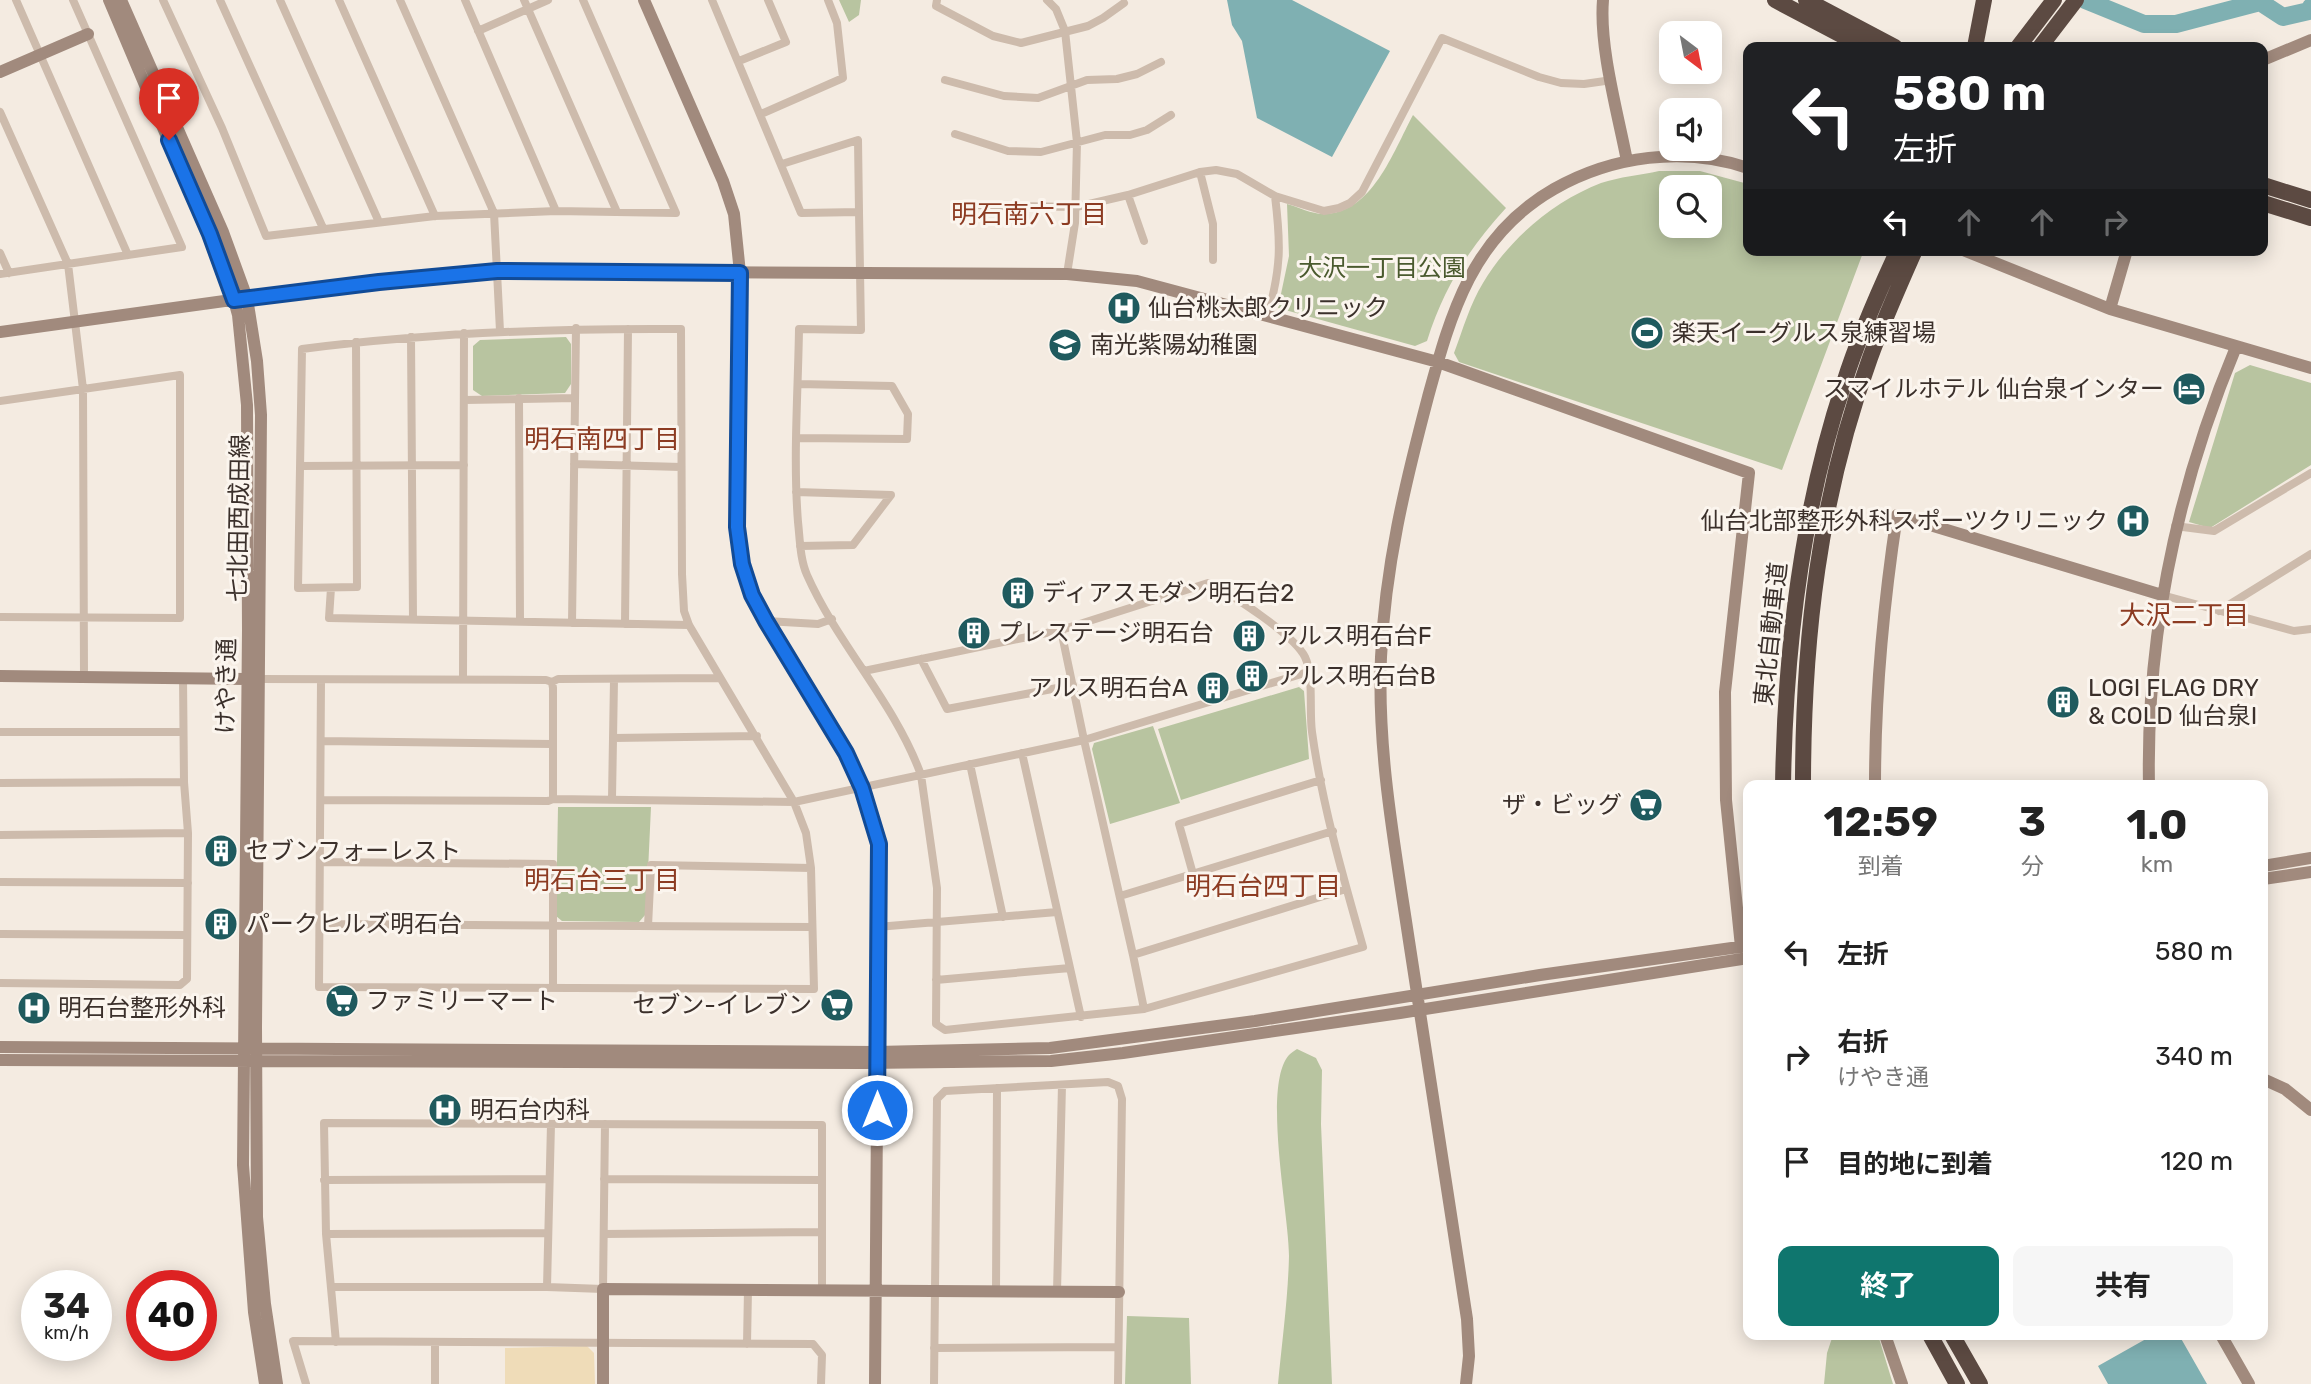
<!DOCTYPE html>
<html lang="ja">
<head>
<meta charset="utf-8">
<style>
	:root { --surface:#fff; --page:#f6f6f6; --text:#222; --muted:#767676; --accent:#0f766e }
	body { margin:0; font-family:Rubik,"Noto Sans JP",sans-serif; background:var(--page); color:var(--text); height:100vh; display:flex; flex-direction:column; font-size:26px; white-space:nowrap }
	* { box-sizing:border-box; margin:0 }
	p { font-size:23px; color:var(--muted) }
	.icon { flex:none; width:38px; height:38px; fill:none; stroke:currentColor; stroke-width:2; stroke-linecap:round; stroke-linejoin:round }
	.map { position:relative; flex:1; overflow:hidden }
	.side { position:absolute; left:1743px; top:780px; width:525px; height:560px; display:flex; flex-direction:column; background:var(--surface); border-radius:14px; box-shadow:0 4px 18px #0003 }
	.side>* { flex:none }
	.top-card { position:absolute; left:1743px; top:42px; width:525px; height:214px; border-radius:14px; box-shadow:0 4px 18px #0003; background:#202124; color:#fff; overflow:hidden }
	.needle { width:46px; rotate:148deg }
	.controls { position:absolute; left:1659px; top:21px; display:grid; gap:14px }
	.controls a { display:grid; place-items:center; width:63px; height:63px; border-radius:14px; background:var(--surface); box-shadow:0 4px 18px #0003; font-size:35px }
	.speed { position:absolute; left:21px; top:1270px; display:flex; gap:14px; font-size:35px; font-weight:700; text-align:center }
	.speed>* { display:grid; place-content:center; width:91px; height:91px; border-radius:50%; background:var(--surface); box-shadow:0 4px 18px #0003; line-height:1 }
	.speed small { font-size:18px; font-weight:400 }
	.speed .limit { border:10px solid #d22; background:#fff; color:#111 }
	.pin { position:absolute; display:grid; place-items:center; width:60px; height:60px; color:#fff; margin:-72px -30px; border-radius:50% 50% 50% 0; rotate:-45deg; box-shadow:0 0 7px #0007 }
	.pin .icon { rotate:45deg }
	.me { position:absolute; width:77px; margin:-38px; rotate:0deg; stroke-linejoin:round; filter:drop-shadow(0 0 5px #0008) }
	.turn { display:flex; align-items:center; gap:24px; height:147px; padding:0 35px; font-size:32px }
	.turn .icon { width:91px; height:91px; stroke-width:2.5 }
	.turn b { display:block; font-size:49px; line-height:60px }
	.lanes { display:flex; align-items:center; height:66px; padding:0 35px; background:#0003; justify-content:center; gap:35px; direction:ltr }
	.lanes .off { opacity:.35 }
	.eta { display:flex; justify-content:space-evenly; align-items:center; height:119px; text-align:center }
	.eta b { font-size:42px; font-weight:700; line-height:49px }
	.button { display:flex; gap:14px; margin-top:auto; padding:14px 35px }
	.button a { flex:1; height:80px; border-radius:14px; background:var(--accent); color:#fff; font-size:28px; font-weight:700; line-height:80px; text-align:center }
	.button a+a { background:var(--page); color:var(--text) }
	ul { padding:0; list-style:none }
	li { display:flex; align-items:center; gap:21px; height:105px; padding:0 35px }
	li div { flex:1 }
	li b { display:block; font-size:26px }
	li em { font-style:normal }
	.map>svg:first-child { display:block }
	.green { fill:#b8c4a0; fill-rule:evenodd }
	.sand { fill:#efdcb8 }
	.water { fill:#7fb0b2 }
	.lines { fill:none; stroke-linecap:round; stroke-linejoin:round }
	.river { stroke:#7fb0b2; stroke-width:18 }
	.street { stroke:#cdbbac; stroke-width:8 }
	.secondary { stroke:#a18a7d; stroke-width:12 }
	.highway { stroke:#5c4a42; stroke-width:16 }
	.route-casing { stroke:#114b97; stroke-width:18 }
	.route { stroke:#1a73e8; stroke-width:12 }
	.labels { text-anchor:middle; stroke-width:6; stroke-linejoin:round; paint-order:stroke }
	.park-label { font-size:24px; fill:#4a5a2e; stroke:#fbf5ee }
	.poi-label { font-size:24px; fill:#3b302b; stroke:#fbf5ee; text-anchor:start }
	.street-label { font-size:24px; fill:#3b302b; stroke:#fbf5ee }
	.neighbourhood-label { font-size:26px; fill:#8c3b22; stroke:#fbf5ee }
</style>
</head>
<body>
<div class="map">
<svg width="2311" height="1384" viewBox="0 0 2311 1384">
	<rect width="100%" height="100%" fill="#f4ebe1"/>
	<!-- green -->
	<path class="green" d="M839,0H861L859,15L849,22Z
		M1413,115L1506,208C1468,250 1444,287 1427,341L1415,346L1278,308L1289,256L1287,204C1298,207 1312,214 1323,214C1372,214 1393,152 1413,115Z
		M1659,171H1700L1748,184V250H1864L1782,470L1459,362L1454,353C1463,329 1470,304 1483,283C1509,239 1554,201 1601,183C1619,177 1641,175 1659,171ZM1671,187H1710V226H1671Z
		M566,337L571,344V384L565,393L482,396L473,390V346L480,340Z
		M2250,365L2311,383V465L2210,528L2189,522L2235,373Z
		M1299,687L1304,691L1309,759L1181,800L1158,729Z
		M1153,726L1180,803L1110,824L1092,749L1094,743Z
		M558,807H651L646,914L639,922L562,921L556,916Z
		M1297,1049L1316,1058L1322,1070L1321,1124L1332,1384H1278C1282,1341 1288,1299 1289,1256C1289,1214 1262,1085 1289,1055C1291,1053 1294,1051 1297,1049Z
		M1127,1316L1189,1318L1191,1384H1125Z
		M1833,1335H1878L1893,1384H1824L1827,1353Z"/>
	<!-- sand -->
	<path class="sand" d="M587,1346L594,1353L595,1384H505V1348Z"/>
	<!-- water -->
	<path class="water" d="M1227,0H1292L1390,51L1332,157L1257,118L1242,41L1232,25Z
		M2153,1335H2179L2207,1384H2108L2098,1366Z"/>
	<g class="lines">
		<!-- river -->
		<path class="river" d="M2085,0L2144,24H2176L2260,2L2283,17L2309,11L2311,7"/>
		<!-- street -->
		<path class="street" d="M16,0L128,255
			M163,0L222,128L266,236L435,216L556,211L676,213L583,0
			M220,0L323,228
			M280,0L379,222
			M339,0L435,216
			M400,0L494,213L500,331
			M465,0L556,211
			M524,0L617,212
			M712,0L801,213L859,212L861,330L799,329C798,394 793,458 798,522C800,540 800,559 807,575C838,645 895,703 921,775L937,888L936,1024L945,1030L1144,1009L1363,947C1343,877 1322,804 1312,732C1309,711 1314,676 1305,657C1294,635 1232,594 1208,583L1061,630L864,671
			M937,0L936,6L993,36L1021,43L1088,26L1103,18L1124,3
			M1047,0L1056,9L1065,31L1077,142L1075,223L1067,274
			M478,31L548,0
			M739,61L786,42L768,0
			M945,80L1004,96L1038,98L1087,80L1117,79L1137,74L1161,62
			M0,112L68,264L83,389L84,676
			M761,114L843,78L837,23L828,0
			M955,134L1008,151L1041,152L1105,135H1130L1147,130L1171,115
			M782,164L858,140L859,212
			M1200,172L1213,224V260
			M1128,195L1144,241
			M969,205L1076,207L1128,195L1200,172L1216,170L1237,174L1275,196L1324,211L1339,208L1350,203L1362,192L1442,38L1539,77L1561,83L1584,84L1612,80
			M0,253L9,273
			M0,274L182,247L73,0
			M1268,315C1281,267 1281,245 1275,196
			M411,337L413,619
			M519,398L520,621
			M465,400L575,398
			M0,401L180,375V618L0,617
			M797,438L907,439L908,414L892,386L799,384
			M574,464L681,467
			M301,466L464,465
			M796,492L891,495L853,545L800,546
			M2175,526L2214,531L2311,473
			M331,588L329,618L689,625
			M2162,595L2294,631L2311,629
			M2219,611L2311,554
			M766,621L818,624L832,619
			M572,623L576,328
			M625,624L628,329
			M1061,630L1084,740L1133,955L1346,889
			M921,659L947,709L1073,685
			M259,679L546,680L552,682L553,688V799L794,802L1084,740L1308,672
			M463,679L464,333
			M321,680L319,987L814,989L811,868L806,833L794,802L689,625L684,611L682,574L681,329C554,328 428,333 302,349L298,588L357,587L356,342
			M552,682L558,679L720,678
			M0,732H183
			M613,738L757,736
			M322,741L552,744
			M1022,753L1081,1017
			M970,764L1003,917
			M0,783L184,782
			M612,798L614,680
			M321,800L548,801L553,799
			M0,835L188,833
			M321,862L553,864V988
			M1193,874L1179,824L1321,780
			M0,882L188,883
			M1120,896L1333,831
			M320,924L812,927
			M648,926L651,865L811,868
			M877,927L1057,912
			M0,934L187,935
			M1133,955L1144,1009
			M936,980L1070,968
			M0,983L180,985L187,979L188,833L184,782L183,678
			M604,1179L822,1180
			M324,1180L549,1179
			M326,1234L548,1233
			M604,1234L822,1232
			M331,1287H547L603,1289L605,1124
			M547,1287L551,1124
			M996,1292L997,1088
			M1057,1292L1062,1085
			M336,1342L326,1234L324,1123L822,1125V1290
			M435,1342V1384
			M747,1344L748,1289
			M934,1348L1118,1347
			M306,1384L293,1341L813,1344L822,1355L821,1384
			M934,1384L937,1099L945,1091L1108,1082L1118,1086L1122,1099L1118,1384"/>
		<!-- secondary -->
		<path class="secondary" d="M109,0L230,286L238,315L247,405L248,630L243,1165L254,1312L265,1384
			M121,0L223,232L247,298L257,361L261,415L256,1027L257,1217L265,1304L277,1384
			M644,0L723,181L734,214L740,273L738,527C739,539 739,552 742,564C759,631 814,693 846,753C861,782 870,813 879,844L875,1384
			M1603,0C1599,47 1618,114 1627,161
			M2263,60L2311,40
			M0,72L88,34
			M1963,250L2110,309L2311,368
			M2110,309L2127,250
			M0,332L282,293L497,271L1067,274L1137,281L1438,362L1749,473L1725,692L1726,800L1741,947
			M0,676L246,679
			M1875,786C1875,693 1883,607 1897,515L2162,595
			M2149,786C2146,633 2177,488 2236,347
			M2263,866L2311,858
			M2263,879L2311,872
			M0,1047L877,1052L1050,1048L1255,1021L1540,975L1746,946
			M0,1060L864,1063L1051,1061L1123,1053L1400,1013L1748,958
			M2263,1079L2285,1089L2311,1110
			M1885,1335L1902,1384
			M2221,1335L2249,1384
			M603,1384V1289L1119,1292
			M1466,1384L1469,1356L1467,1319C1447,1193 1428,1067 1409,941C1395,847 1377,752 1381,657C1385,567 1405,484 1428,397C1451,313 1472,236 1554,189C1612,156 1684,146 1748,168"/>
		<!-- highway -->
		<path class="highway" d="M1775,0L1864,47
			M1806,0L1895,47
			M1975,47L1984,0
			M2018,47L2054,0
			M2040,47L2076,0
			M2263,185L2311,200
			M2263,203L2311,218
			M1783,786C1785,649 1801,513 1844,383C1858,338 1878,293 1898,250
			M1803,786C1803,638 1819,498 1870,358C1883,322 1899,286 1915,250
			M1930,1335L1957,1384
			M1952,1335L1980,1384"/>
	</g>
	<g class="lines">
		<defs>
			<path id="route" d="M169,140L210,234L234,300L379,282L497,271L740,273L737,527L742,564L752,595L766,621L846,753L862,788L879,844L877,1110"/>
		</defs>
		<!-- route casing -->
		<use href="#route" class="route-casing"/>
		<!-- route -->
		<use href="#route" class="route"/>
	</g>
	<!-- icons -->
	<defs>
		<symbol id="hospital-disc" viewBox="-11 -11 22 22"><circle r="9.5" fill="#1f5a5e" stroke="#fbf5ee"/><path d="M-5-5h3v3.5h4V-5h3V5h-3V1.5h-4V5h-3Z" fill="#fff"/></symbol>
		<symbol id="stadium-disc" viewBox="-11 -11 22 22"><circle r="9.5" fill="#1f5a5e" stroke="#fbf5ee"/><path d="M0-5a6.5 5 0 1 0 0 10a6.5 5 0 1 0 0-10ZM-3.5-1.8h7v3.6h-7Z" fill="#fff"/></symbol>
		<symbol id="school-disc" viewBox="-11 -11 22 22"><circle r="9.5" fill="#1f5a5e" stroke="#fbf5ee"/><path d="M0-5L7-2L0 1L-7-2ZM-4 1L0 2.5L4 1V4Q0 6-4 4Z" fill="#fff"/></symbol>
		<symbol id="hotel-disc" viewBox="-11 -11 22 22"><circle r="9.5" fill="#1f5a5e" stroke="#fbf5ee"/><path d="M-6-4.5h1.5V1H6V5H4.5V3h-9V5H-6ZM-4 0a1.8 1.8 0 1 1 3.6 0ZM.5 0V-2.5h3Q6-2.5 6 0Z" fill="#fff"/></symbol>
		<symbol id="building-disc" viewBox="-11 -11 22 22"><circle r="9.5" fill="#1f5a5e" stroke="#fbf5ee"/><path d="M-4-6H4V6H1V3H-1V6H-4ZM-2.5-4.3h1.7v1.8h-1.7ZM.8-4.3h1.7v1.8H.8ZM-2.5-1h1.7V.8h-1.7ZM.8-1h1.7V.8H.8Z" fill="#fff"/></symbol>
		<symbol id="supermarket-disc" viewBox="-11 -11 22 22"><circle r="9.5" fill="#1f5a5e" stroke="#fbf5ee"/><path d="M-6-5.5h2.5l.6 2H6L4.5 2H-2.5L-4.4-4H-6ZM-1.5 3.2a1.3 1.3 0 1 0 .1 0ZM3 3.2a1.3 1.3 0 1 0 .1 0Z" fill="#fff"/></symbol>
	</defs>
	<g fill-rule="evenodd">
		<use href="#hospital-disc" x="1105" y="289" width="38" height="38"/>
		<use href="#stadium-disc" x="1628" y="314" width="38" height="38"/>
		<use href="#school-disc" x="1046" y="326" width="38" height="38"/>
		<use href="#hotel-disc" x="2170" y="370" width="38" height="38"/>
		<use href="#hospital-disc" x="2114" y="502" width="38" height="38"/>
		<use href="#building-disc" x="999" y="574" width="38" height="38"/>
		<use href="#building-disc" x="955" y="614" width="38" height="38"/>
		<use href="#building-disc" x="1230" y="617" width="38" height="38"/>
		<use href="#building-disc" x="1233" y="657" width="38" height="38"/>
		<use href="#building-disc" x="1194" y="669" width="38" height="38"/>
		<use href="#building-disc" x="2044" y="683" width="38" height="38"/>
		<use href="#supermarket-disc" x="1627" y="786" width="38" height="38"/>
		<use href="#building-disc" x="202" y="832" width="38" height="38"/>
		<use href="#building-disc" x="202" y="905" width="38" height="38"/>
		<use href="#supermarket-disc" x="323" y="982" width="38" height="38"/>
		<use href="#supermarket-disc" x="818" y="986" width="38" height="38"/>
		<use href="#hospital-disc" x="15" y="989" width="38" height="38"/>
		<use href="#hospital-disc" x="426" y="1091" width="38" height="38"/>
	</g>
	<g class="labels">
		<!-- park labels -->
		<g class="park-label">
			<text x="1382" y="276">大沢一丁目公園</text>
		</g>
		<!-- poi labels -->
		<g class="poi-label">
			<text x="1148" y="316">仙台桃太郎クリニック</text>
			<text x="1672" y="341">楽天イーグルス泉練習場</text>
			<text x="1090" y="353">南光紫陽幼稚園</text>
			<text x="2164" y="397" text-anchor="end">スマイルホテル 仙台泉インター</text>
			<text x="2108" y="529" text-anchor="end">仙台北部整形外科スポーツクリニック</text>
			<text x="1042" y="601">ディアスモダン明石台2</text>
			<text x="998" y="641">プレステージ明石台</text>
			<text x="1274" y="644">アルス明石台F</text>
			<text x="1276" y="684">アルス明石台B</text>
			<text x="1188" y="696" text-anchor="end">アルス明石台A</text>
			<text x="2088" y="696">LOGI FLAG DRY<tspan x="2088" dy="28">&amp; COLD 仙台泉I</tspan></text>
			<text x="1622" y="813" text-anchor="end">ザ・ビッグ</text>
			<text x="246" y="859">セブンフォーレスト</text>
			<text x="246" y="932">パークヒルズ明石台</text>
			<text x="366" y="1009">ファミリーマート</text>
			<text x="812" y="1013" text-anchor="end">セブン-イレブン</text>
			<text x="58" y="1016">明石台整形外科</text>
			<text x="470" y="1118">明石台内科</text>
		</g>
		<!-- street labels -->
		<g class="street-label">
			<text transform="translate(239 518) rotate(-89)" y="8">七北田西成田線</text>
			<text transform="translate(1771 634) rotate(-84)" y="8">東北自動車道</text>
			<text transform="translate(226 686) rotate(-89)" y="8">けやき通</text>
		</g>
		<!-- neighbourhood labels -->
		<g class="neighbourhood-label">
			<text x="1029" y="223">明石南六丁目</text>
			<text x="602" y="448">明石南四丁目</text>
			<text x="2184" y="624">大沢二丁目</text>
			<text x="602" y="889">明石台三丁目</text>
			<text x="1263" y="895">明石台四丁目</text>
		</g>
	</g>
</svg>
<div class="controls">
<a><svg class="needle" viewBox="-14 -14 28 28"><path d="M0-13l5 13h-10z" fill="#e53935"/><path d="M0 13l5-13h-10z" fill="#767676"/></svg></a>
<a><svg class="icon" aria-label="sound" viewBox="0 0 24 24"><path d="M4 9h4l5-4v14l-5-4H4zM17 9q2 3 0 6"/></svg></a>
<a><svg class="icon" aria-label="search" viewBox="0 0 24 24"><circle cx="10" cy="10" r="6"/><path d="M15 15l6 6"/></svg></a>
</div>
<div class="speed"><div>34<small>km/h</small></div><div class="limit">40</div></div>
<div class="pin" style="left:169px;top:140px;background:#d93025"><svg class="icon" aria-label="arrive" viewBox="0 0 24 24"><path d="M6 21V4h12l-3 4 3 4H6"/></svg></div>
<svg class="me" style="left:877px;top:1110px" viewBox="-20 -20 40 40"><circle r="17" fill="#1a73e8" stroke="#fff" stroke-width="3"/><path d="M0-11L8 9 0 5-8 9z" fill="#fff"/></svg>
<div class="top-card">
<div class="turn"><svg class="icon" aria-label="left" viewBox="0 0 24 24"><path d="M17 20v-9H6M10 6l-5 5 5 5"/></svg><div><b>580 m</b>左折</div></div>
<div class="lanes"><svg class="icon" aria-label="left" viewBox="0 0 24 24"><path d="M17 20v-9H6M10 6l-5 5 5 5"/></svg><svg class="icon off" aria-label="ahead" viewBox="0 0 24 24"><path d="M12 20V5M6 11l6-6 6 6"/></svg><svg class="icon off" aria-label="ahead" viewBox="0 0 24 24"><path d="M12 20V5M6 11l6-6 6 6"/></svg><svg class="icon off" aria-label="right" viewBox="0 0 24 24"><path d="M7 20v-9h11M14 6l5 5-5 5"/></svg></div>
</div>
<section class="side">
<div class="eta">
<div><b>12:59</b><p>到着</p></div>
<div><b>3</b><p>分</p></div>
<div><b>1.0</b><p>km</p></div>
</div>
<ul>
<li><svg class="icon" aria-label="left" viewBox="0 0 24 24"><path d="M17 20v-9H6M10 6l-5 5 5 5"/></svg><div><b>左折</b></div><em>580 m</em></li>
<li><svg class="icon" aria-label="right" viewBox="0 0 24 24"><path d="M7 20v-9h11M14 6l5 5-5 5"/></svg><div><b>右折</b><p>けやき通</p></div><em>340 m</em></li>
<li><svg class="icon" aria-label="arrive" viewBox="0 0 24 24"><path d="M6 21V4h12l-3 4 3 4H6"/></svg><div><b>目的地に到着</b></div><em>120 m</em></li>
</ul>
<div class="button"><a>終了</a><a>共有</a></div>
</section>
</div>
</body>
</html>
